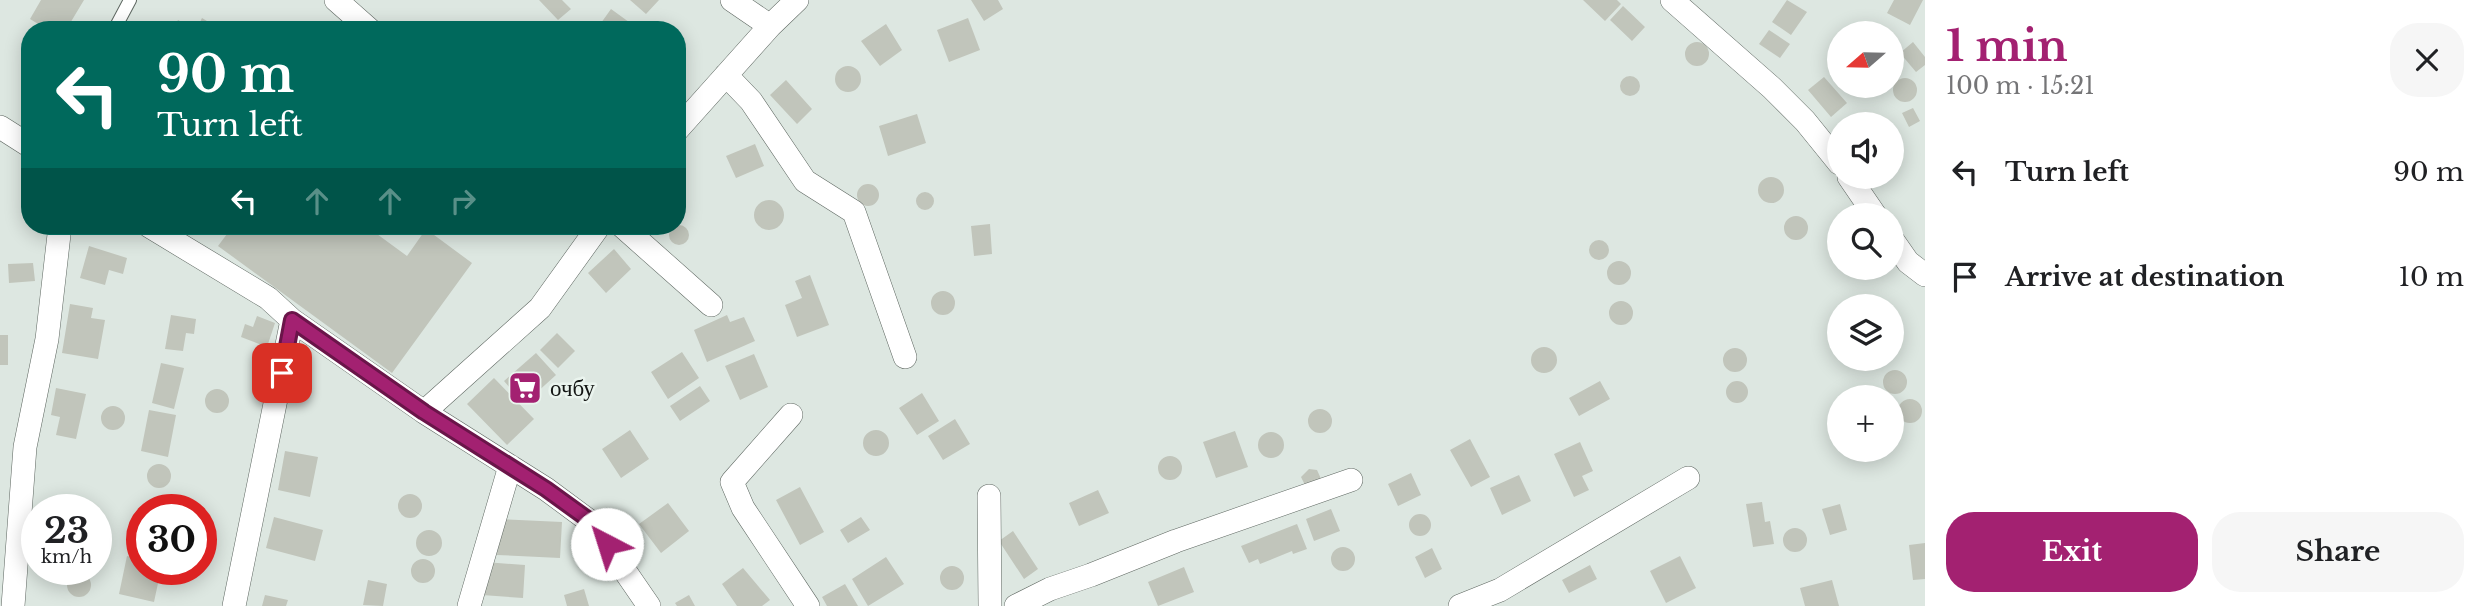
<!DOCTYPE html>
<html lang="en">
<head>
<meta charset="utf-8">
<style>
	:root { --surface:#fff; --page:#f6f6f6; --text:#202124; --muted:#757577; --accent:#a32171 }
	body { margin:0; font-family:"Libre Baskerville",serif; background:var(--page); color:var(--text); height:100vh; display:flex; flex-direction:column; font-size:26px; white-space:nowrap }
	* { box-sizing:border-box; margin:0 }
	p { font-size:23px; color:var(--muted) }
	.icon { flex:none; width:38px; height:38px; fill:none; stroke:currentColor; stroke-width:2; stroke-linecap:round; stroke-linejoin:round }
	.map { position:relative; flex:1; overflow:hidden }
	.sheet { display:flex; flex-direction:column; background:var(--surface); width:560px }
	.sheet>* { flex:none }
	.banner { position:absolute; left:21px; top:21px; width:665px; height:214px; border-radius:28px; box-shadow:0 4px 18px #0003; background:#00695c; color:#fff; overflow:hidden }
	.needle { width:46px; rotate:250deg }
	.tools { position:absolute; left:1827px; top:21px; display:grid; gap:14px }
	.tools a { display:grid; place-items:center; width:77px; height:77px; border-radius:50%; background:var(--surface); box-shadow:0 4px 18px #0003; font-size:35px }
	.speed { position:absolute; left:21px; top:494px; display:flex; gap:14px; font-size:35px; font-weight:700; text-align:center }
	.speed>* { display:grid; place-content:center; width:91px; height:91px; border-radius:50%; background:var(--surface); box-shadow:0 4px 18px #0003; line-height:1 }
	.speed small { font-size:18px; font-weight:400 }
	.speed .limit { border:10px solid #d22; background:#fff; color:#111 }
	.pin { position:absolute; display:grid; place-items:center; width:60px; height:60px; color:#fff; margin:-30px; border-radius:14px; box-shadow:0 4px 10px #0006 }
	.me { position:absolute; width:77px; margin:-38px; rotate:320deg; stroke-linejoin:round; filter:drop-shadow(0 0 5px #0008) }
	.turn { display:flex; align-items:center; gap:24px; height:147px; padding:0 21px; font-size:32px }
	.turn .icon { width:91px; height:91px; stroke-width:2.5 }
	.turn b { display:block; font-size:49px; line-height:60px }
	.lanes { display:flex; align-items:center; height:66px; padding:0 21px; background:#0003; justify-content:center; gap:35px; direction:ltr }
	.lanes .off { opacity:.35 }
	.round { display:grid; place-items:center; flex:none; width:74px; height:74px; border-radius:28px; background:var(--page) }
	.overview { display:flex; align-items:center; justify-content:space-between; height:119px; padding:0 21px }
	h1 { font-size:42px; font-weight:800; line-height:52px; color:var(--accent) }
	.primary-button { display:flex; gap:14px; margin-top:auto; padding:14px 21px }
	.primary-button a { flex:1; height:80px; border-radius:28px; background:var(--accent); color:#fff; font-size:28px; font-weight:800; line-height:80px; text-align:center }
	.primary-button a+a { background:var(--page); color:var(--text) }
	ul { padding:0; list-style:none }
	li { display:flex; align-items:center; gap:21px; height:105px; padding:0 21px }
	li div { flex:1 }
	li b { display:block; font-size:26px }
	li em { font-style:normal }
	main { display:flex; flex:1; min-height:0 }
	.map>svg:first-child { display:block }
	.building { fill:#c1c5bb }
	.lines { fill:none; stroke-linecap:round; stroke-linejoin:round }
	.lane-casing { stroke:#5e6761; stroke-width:14 }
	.street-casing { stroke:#5e6761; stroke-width:24 }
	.lane { stroke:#fff; stroke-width:12 }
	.street { stroke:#fff; stroke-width:23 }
	.route-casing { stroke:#6a1549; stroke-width:18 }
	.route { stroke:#a32171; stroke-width:12 }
	.labels { text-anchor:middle; stroke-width:5; stroke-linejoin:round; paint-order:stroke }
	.poi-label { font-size:23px; fill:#131614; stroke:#eaf4ee; text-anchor:start }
</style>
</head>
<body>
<main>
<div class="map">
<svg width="1925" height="606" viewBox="0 0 1925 606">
	<rect width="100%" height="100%" fill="#dde7e1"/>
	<!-- building -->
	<path class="building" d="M41,0H84L66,30H48L30,19Z
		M539,0H562L571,9L558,20Z
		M630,0H659L646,14Z
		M971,0H998L1003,9L984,21Z
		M1583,0H1617L1621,4L1605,21Z
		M1787,0L1807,12L1791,35L1772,22Z
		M1894,0H1923L1910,25L1887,13Z
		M1623,6L1645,27L1632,41L1610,20Z
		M611,9L640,30H596Z
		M202,18L222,30H172L178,20L196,30Z
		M968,18L980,50L949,62L937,30Z
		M886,24L902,50L880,66L861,41Z
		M1769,30L1790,44L1780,58L1759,44Z
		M1913,42L1925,57V65L1916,72L1900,53Z
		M1685 54a12 12 0 1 1 24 0a12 12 0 1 1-24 0Z
		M835 79a13 13 0 1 1 26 0a13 13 0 1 1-26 0Z
		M1620 86a10 10 0 1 1 20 0a10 10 0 1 1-20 0Z
		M1824,77L1847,103L1831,117L1808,90Z
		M1893 90a12 12 0 1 1 24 0a12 12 0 1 1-24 0Z
		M786,80L812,109L797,124L770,95Z
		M1913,108L1920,121L1909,127L1902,113Z
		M917,114L926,143L888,156L879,126Z
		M755,144L764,166L736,178L726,156Z
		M1758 190a13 13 0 1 1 26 0a13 13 0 1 1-26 0Z
		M857 195a11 11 0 1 1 22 0a11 11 0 1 1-22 0Z
		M916 201a9 9 0 1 1 18 0a9 9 0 1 1-18 0Z
		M754 215a15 15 0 1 1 30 0a15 15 0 1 1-30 0Z
		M1784 228a12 12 0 1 1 24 0a12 12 0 1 1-24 0Z
		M990,224L992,254L974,256L971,226Z
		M669 235a10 10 0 1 1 20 0a10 10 0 1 1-20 0Z
		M233,226H366L407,256L426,229L472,263L392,373L218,246Z
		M1589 250a10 10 0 1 1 20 0a10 10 0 1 1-20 0Z
		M89,246L127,258L123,274L109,270L105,285L80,278Z
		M614,249L631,269L606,293L588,273Z
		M1607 273a12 12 0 1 1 24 0a12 12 0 1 1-24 0Z
		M33,263L35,281L9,283L8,264Z
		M810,275L829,325L797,337L785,305L802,298L795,281Z
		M931 303a12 12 0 1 1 24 0a12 12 0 1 1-24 0Z
		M1609 313a12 12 0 1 1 24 0a12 12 0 1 1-24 0Z
		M70,304L93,308L91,318L105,320L98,359L62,353Z
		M171,315L196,319L194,334L186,333L183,351L165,349Z
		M727,315L730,322L744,317L755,341L707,362L694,330Z
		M257,316L275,323L267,347L241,337L245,324L253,327Z
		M557,333L575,351L558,368L540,350Z
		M0,335H8V365H0Z
		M1531 360a13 13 0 1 1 26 0a13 13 0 1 1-26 0Z
		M1723 360a12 12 0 1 1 24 0a12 12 0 1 1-24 0Z
		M682,352L699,378L668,399L651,372Z
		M536,353L556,375L524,404L504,381Z
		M754,354L768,387L740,400L725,366Z
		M161,363L184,368L174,409L152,403Z
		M1883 382a12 12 0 1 1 24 0a12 12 0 1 1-24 0Z
		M494,378L534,419L507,445L467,404Z
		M1600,381L1610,399L1579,416L1569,398Z
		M1726 392a11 11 0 1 1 22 0a11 11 0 1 1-22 0Z
		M700,386L710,401L680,421L670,406Z
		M56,388L86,394L76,439L56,435L60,417L51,415Z
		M205 401a12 12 0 1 1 24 0a12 12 0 1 1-24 0Z
		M922,393L939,421L917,435L899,408Z
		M1898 411a12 12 0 1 1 24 0a12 12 0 1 1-24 0Z
		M101 418a12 12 0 1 1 24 0a12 12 0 1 1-24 0Z
		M1308 421a12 12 0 1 1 24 0a12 12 0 1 1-24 0Z
		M149,410L176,415L168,457L141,451Z
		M955,419L970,444L943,460L928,436Z
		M630,430L649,459L621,478L602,449Z
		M863 443a13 13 0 1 1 26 0a13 13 0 1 1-26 0Z
		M1235,431L1248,467L1216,478L1203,442Z
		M1258 445a13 13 0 1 1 26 0a13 13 0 1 1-26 0Z
		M1470,439L1490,477L1471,487L1450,450Z
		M1580,442L1593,471L1582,476L1589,490L1574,497L1554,454Z
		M285,451L318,457L310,497L278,490Z
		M1158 468a12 12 0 1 1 24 0a12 12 0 1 1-24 0Z
		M147 476a12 12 0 1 1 24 0a12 12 0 1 1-24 0Z
		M1309,469L1317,470L1322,481L1306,487L1301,477Z
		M1411,473L1421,495L1398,506L1388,484Z
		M1519,475L1531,501L1502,515L1490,488Z
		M800,487L824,532L800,545L776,500Z
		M1098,490L1109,513L1079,526L1069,503Z
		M398 506a12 12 0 1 1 24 0a12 12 0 1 1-24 0Z
		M69,499L77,501L82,509H58L61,504Z
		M1762,502L1765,522L1770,521L1774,544L1753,547L1746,504Z
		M668,503L689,531L661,553L639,524Z
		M1840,504L1847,530L1830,535L1822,509Z
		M1331,509L1340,531L1314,541L1306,519Z
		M1409 525a11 11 0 1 1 22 0a11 11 0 1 1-22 0Z
		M619,514L635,533L623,542L610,522Z
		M274,517L323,530L315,561L266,548Z
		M861,517L870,530L848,543L840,530Z
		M499,519L562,522L560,558L497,555Z
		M1297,524L1307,549L1293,554L1292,551L1260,564L1258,559L1249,563L1241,546Z
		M1783 540a12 12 0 1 1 24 0a12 12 0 1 1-24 0Z
		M416 543a13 13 0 1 1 26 0a13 13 0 1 1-26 0Z
		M1013,531L1038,569L1024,579L999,541Z
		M1925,543V579L1913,580L1909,545Z
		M1331 559a12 12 0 1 1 24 0a12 12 0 1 1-24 0Z
		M1432,548L1442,569L1425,578L1415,557Z
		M127,556L142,559V569H161L154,602L119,594Z
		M1680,556L1696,588L1666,603L1650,571Z
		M886,557L904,584L868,606L852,579Z
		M411 571a12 12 0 1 1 24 0a12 12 0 1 1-24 0Z
		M485,562L525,565L523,598L482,595Z
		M1590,565L1597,579L1569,593L1562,580Z
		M940 578a12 12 0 1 1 24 0a12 12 0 1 1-24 0Z
		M1184,567L1194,592L1158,606L1148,582Z
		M743,568L770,600L762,606H737L722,584Z
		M67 585a12 12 0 1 1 24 0a12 12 0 1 1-24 0Z
		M368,580L387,584L383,606L363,605Z
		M1832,580L1839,606H1805L1800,588Z
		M845,584L858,606H827L822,597Z
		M584,589L589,606H567L564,595Z
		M265,595L288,600L286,606H262Z
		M689,595L695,606H677L675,603Z"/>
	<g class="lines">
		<defs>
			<path id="lane" d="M114,30L130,0"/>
			<path id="street" d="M336,0L370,30
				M732,0L770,26
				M1672,0L1772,88L1805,121L1839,163
				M726,75L751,101L805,181L854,212L905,357
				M0,127L30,146
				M677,130L770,26L797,0
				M1849,177L1875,215
				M149,226L268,298L292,320L424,412L546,489L592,523L649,606
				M622,226L711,305
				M1892,239L1908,262L1925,275
				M424,412L540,308L599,226
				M791,415L732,482L743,508L808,606
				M989,496L990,606
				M13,606L25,447L47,339L60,226
				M234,606L292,320
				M469,606L510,466
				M1016,606L1050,589L1091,575L1176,541L1351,480
				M1460,606L1500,590L1688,478"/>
		</defs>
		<!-- lane casing -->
		<use href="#lane" class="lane-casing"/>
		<!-- street casing -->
		<use href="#street" class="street-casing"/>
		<!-- lane -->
		<use href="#lane" class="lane"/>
		<!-- street -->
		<use href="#street" class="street"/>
	</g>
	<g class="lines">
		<defs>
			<path id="route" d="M282,373L292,320L424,412L546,489L593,523L607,544"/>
		</defs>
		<!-- route casing -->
		<use href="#route" class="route-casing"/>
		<!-- route -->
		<use href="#route" class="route"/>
	</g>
	<!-- icons -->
	<defs>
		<symbol id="supermarket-square" viewBox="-11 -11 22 22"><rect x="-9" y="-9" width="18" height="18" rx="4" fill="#a32171" stroke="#eaf4ee"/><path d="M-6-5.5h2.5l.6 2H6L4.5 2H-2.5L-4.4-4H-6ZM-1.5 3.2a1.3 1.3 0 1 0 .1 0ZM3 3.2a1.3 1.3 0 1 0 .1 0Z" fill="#fff"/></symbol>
	</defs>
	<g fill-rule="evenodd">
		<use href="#supermarket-square" x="506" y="369" width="38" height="38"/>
	</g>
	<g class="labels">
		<!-- poi labels -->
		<g class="poi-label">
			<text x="550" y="396">очбу</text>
		</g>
	</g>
</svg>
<div class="tools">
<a><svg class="needle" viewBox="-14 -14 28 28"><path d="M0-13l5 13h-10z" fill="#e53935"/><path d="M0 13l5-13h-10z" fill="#757577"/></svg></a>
<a><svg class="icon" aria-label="sound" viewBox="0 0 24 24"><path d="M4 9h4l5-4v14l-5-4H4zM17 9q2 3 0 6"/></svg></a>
<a><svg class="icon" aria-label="search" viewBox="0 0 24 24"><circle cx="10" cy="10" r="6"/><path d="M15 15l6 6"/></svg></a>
<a><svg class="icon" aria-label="layers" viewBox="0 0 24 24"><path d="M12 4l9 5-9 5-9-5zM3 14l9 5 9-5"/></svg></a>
<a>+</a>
</div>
<div class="speed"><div>23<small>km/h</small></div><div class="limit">30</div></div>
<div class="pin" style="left:282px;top:373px;background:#d93025"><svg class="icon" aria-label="arrive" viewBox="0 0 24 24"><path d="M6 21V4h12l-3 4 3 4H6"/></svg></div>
<svg class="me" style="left:607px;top:544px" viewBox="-20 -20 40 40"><circle r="19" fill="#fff"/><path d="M0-13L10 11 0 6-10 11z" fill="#a32171"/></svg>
<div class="banner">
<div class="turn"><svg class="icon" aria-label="left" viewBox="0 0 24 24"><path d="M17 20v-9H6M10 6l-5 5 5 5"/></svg><div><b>90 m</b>Turn left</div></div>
<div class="lanes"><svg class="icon" aria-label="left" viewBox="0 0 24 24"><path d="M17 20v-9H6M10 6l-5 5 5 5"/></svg><svg class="icon off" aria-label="ahead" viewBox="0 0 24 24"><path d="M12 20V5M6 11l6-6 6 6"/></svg><svg class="icon off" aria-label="ahead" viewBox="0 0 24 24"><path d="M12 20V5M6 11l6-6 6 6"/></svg><svg class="icon off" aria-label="right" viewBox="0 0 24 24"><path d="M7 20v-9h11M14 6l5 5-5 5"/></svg></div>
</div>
</div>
<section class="sheet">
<div class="overview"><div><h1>1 min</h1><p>100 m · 15:21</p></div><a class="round"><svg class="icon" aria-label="close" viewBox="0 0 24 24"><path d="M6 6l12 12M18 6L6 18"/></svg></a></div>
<ul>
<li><svg class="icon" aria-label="left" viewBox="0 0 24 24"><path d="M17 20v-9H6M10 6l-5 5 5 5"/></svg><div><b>Turn left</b></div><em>90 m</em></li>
<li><svg class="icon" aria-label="arrive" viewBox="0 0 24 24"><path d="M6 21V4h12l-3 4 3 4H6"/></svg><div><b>Arrive at destination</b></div><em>10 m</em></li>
</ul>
<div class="primary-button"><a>Exit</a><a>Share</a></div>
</section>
</main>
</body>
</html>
